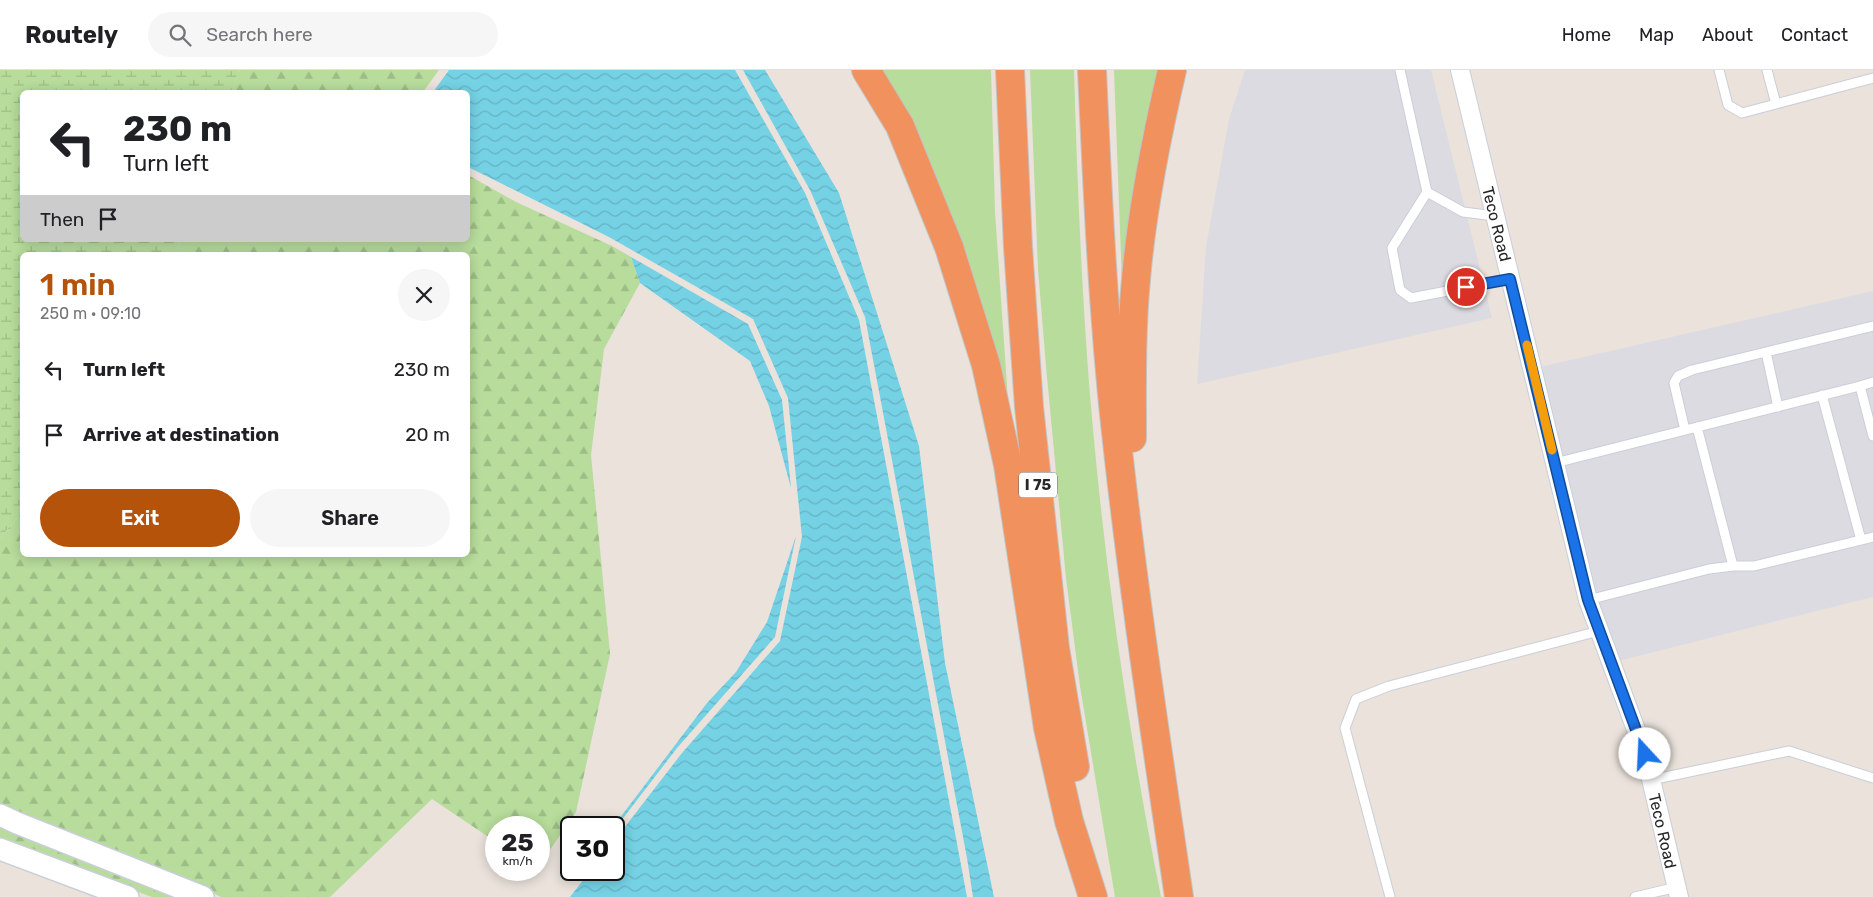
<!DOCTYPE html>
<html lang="en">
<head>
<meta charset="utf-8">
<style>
	:root { --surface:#fff; --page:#f6f6f6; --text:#202124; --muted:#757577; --line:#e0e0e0; --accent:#b45309 }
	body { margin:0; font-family:Rubik,sans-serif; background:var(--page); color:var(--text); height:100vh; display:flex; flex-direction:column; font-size:19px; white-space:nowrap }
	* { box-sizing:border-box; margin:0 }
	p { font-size:16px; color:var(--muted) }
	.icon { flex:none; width:28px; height:28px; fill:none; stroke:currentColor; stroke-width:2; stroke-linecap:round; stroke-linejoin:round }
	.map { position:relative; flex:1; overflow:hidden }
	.sheet { position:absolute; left:20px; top:182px; width:450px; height:305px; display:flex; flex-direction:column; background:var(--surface); border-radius:8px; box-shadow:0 2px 12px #0003 }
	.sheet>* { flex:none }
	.hud { position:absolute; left:20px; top:20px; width:450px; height:152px; border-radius:8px; box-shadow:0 2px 12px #0003; background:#fff; color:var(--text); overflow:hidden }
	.speed { position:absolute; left:485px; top:746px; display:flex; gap:10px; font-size:25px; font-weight:700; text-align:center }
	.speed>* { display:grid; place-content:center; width:65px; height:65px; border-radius:50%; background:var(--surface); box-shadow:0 2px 12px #0003; line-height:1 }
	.speed small { font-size:12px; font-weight:400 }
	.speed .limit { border:2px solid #111; border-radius:8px; background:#fff; color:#111 }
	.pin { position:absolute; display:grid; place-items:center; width:42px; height:42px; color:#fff; margin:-21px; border:2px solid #fff; border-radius:50%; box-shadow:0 1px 5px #0007 }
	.me { position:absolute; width:55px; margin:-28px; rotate:340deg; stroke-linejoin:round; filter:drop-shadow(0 0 4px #0008) }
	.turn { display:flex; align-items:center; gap:18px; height:105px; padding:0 20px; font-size:22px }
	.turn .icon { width:65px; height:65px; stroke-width:2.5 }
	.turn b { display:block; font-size:35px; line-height:42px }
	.then { display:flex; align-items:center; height:48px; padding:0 20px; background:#0003; gap:10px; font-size:19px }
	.round { display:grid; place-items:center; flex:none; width:52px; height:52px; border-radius:26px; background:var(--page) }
	.headline { display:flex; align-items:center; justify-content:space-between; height:85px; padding:0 20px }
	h1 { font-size:30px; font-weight:600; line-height:38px; color:var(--accent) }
	.primary-button { display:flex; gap:10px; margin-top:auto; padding:10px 20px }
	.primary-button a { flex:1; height:58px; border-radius:30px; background:var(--accent); color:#fff; font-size:20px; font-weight:600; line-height:58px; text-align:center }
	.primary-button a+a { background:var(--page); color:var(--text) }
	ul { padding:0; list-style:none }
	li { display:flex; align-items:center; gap:15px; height:65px; padding:0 20px }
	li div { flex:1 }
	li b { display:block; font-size:19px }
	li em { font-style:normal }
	header { display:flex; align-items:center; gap:30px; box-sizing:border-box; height:70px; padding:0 25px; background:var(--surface); border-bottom:1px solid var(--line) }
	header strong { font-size:24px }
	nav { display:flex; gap:28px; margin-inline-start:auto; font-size:18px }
	.search { width:350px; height:45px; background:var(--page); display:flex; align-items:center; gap:12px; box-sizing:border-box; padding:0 18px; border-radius:28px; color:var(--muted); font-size:19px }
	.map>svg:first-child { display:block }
	.industrial { fill:#dddbe2 }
	.grass { fill:#b7dc9b }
	.forest { fill:url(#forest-firs) }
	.wetland { fill:url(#wetland-marsh) }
	.water { fill:url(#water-waves) }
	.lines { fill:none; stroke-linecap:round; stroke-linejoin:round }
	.service-casing { stroke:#c9ced9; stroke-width:11 }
	.minor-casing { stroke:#c9ced9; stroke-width:20 }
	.tertiary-casing { stroke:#c9ced9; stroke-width:24 }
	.motorway-casing { stroke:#c3c3c3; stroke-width:30 }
	.service { stroke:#fff; stroke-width:9 }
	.minor { stroke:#fff; stroke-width:18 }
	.tertiary { stroke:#fff; stroke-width:21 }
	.motorway { stroke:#f1915e; stroke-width:28 }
	.route-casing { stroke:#114b97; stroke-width:12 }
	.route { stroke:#1a73e8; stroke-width:9 }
	.slow { stroke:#f59e0b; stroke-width:9 }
	.labels { text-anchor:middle; stroke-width:4.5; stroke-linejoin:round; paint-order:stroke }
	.shield { fill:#fff; stroke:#686868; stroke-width:1 }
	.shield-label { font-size:15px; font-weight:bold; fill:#282828 }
	.street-label { font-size:16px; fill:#282828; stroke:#fff }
</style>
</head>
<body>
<header>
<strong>Routely</strong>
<div class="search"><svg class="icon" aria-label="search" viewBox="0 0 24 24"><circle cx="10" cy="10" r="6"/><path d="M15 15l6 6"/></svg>Search here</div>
<nav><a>Home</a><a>Map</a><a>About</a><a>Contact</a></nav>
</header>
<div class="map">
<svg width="1873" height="827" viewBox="0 0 1873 827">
	<defs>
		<pattern id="forest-firs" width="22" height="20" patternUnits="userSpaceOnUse" patternTransform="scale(1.25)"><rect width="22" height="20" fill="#b7dc9b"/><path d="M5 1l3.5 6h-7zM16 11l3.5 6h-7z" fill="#9dbd86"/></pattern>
		<pattern id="wetland-marsh" width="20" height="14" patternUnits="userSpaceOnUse" patternTransform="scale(1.25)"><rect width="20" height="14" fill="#b7dc9b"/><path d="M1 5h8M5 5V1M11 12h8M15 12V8" fill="none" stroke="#9dbd86"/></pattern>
		<pattern id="water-waves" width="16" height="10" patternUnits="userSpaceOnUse" patternTransform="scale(1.25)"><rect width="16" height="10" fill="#75d1e4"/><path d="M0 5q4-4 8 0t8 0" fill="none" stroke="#65b3c4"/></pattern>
	</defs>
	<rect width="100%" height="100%" fill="#eae2db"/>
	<!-- industrial -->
	<path class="industrial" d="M1245,0H1431L1492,248L1197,314L1206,177L1229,49Z
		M1873,221V527L1618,591L1595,527L1540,297Z"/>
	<!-- grass -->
	<path class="grass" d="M876,0H991L995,142L1009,345Z
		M1030,0H1074C1077,105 1081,209 1089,313C1103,486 1127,658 1161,827H1115L1080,616L1066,508L1046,296L1038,199Z
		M1114,0H1166L1123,239Z"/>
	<!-- forest -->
	<path class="forest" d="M240,0H439L423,22H232Z
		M468,105L516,132L612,176L631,187L640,213L604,279L591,385L610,584L576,742L539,796V758H496V772L432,729L330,827H221L207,820L0,736V468L22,442V485H468V185H175L181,170H468Z
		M0,754L181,827H152L0,770Z"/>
	<!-- wetland -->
	<path class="wetland" d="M0,0H240L232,22H22V170H181L175,185H22V442L0,468Z"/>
	<!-- water -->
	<path class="water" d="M449,0H735L805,123L859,250L967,827H570L591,800H614V771L682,683L780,571L802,467L788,328L753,249L609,167L468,97V22H433Z
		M743,0H765L839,123L919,376L945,593L994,827H973L967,788L865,247L810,120Z
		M631,187L748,254L782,330L791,418L769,336L750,291L640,213Z
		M796,466L775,567L677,678L614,760L613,757L707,633L736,602L767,552Z"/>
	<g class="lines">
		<defs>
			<path id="service" d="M1400,0L1427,122L1392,178L1400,220L1411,228L1510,209
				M1719,0L1728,35L1742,43L1776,34
				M1767,0L1776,34L1873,8
				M1427,122L1463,142L1495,146
				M1766,282L1873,256
				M1860,316L1873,312
				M1822,325L1861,470
				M1697,357L1733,496
				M1685,360L1674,313L1678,306L1692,300L1766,282L1778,337
				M1555,393L1860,316L1873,366
				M1588,530L1709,499L1733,496H1754L1873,467
				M1651,710L1789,681L1873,708
				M1390,827L1345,658L1356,629L1389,616L1599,561
				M1635,827L1677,817"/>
			<path id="minor" d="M1460,0L1588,530L1645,684L1679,827"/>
			<path id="tertiary" d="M0,745L17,753L203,827
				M0,779L128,827"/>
			<path id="motorway" d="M866,0L900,56L949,177L986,295L1008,395L1048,658L1069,751L1093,827
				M1010,0L1018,177L1029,337L1055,578L1075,697
				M1092,0C1097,111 1102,223 1113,334C1130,499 1155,663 1179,827
				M1132,368C1132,315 1131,262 1136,209C1142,138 1156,69 1172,0"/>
		</defs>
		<!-- service casing -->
		<use href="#service" class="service-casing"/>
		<!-- minor casing -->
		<use href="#minor" class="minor-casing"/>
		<!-- tertiary casing -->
		<use href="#tertiary" class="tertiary-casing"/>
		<!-- motorway casing -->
		<use href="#motorway" class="motorway-casing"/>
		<!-- service -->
		<use href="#service" class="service"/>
		<!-- minor -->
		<use href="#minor" class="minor"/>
		<!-- tertiary -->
		<use href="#tertiary" class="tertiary"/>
		<!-- motorway -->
		<use href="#motorway" class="motorway"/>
	</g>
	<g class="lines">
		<defs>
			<path id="route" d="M1466,217L1510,209L1588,530L1645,684"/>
		</defs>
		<!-- route casing -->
		<use href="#route" class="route-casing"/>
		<!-- route -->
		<use href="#route" class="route"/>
		<!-- slow -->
		<path class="slow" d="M1527,275L1552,380"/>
	</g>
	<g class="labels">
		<!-- shield labels -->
		<rect class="shield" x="1019" y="402.5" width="38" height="25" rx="4"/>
		<g class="shield-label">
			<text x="1038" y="420">I 75</text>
		</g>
		<!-- street labels -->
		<g class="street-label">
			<text transform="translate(1497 154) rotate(76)" y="6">Teco Road</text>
			<text transform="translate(1663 761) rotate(77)" y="6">Teco Road</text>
		</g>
	</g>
</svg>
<div class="speed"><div>25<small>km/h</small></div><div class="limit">30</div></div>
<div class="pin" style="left:1466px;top:217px;background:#d93025"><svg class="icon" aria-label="arrive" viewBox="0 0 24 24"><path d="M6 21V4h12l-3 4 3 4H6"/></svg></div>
<svg class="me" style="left:1645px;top:684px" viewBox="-20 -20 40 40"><circle r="19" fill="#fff"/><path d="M0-13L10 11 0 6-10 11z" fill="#1a73e8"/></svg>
<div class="hud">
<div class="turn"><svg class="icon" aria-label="left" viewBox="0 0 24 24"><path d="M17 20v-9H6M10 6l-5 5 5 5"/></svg><div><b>230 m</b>Turn left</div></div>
<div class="then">Then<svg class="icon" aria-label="arrive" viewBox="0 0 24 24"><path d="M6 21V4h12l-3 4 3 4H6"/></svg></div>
</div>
<section class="sheet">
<div class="headline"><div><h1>1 min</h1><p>250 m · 09:10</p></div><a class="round"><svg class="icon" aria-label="close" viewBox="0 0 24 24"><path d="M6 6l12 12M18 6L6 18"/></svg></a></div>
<ul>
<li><svg class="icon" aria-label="left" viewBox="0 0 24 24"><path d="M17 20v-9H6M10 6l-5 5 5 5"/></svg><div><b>Turn left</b></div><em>230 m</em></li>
<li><svg class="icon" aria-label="arrive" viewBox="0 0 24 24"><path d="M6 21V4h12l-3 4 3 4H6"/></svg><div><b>Arrive at destination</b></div><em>20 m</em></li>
</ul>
<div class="primary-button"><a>Exit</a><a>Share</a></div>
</section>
</div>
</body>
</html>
